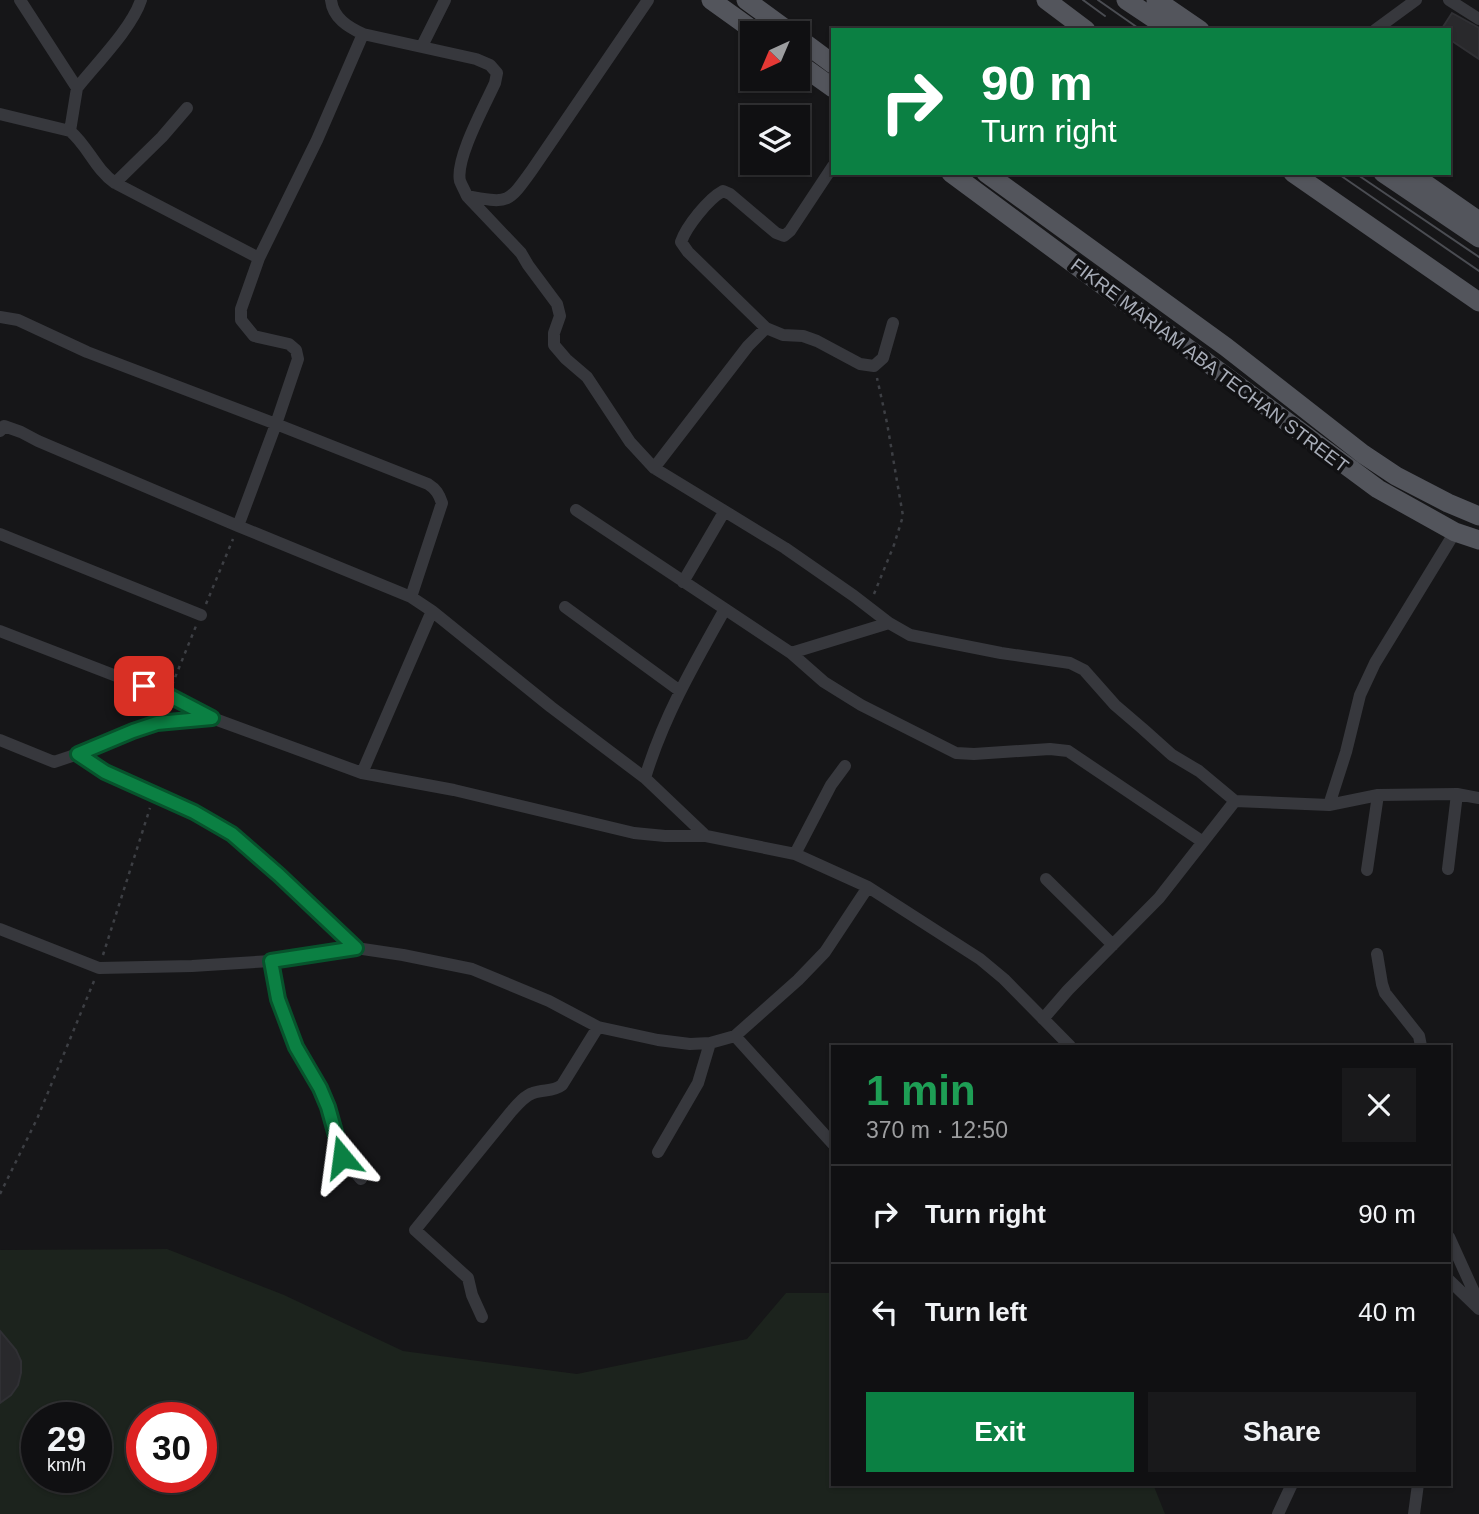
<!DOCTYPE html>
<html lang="en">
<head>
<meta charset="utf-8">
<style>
	:root { --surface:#101012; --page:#19191b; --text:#f1f3f6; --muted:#9c9d9f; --line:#303032; --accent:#0b8043 }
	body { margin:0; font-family:Helvetica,sans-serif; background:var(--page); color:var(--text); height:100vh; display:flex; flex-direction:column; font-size:26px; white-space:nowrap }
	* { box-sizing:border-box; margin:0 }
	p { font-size:23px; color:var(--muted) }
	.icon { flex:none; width:38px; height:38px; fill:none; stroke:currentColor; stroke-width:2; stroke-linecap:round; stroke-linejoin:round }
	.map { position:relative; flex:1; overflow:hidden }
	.drawer { position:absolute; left:831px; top:1045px; width:620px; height:441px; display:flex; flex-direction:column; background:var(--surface); border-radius:0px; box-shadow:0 2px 5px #0004,0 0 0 2px var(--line) }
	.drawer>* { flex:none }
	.guide { position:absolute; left:831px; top:28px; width:620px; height:147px; border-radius:0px; box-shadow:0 2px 5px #0004,0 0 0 2px var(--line); background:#0b8043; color:#fff; overflow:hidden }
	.needle { width:46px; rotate:224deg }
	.tools { position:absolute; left:740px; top:21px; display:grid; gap:14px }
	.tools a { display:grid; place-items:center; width:70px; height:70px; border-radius:0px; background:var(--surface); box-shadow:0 2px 5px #0004,0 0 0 2px var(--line); font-size:35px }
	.speed { position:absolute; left:21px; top:1402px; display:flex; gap:14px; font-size:35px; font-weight:700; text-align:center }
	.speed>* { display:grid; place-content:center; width:91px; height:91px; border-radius:50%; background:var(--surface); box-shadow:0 2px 5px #0004,0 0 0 2px var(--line); line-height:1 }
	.speed small { font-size:18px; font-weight:400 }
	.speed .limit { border:10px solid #d22; background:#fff; color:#111 }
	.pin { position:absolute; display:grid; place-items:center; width:60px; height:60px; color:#fff; margin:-30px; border-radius:14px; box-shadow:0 4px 10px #0006 }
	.me { position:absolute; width:77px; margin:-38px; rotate:344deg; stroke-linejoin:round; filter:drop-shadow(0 0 5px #0008) }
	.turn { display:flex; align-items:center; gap:24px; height:147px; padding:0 35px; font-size:32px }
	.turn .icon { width:91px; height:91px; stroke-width:2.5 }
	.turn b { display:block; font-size:49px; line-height:60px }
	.round { display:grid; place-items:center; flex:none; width:74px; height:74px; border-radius:0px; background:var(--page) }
	.head { display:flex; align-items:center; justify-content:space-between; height:119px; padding:0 35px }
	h1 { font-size:42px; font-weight:800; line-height:52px; color:#1e9e55 }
	.primary-button { display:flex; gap:14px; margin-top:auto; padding:14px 35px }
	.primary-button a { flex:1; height:80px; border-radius:0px; background:var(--accent); color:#fff; font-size:28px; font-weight:800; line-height:80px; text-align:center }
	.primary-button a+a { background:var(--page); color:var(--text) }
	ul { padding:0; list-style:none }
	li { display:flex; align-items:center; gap:21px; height:98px; padding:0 35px; border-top:2px solid var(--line) }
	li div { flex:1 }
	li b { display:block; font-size:26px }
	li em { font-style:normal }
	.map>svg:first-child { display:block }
	.green { fill:#1c231d; fill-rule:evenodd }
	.building { fill:#29292c; stroke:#303034; stroke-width:2 }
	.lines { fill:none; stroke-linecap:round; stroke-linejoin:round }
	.path { stroke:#3d3f44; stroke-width:2.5; stroke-dasharray:3.5 5; stroke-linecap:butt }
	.street { stroke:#37383d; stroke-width:12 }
	.primary { stroke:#53555c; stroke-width:19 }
	.tram { stroke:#4a4c52; stroke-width:2 }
	.route-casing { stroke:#07532c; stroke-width:18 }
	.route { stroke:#0b8043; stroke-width:12 }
	.labels { text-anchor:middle; stroke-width:7; stroke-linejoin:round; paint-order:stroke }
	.street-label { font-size:19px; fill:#a8adb8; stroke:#111113 }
</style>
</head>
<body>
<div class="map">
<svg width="1479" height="1514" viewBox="0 0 1479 1514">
	<rect width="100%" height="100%" fill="#161618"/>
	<!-- green -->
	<path class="green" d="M167,1249L284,1295L403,1351L577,1374L747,1339L786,1293H833V1484H1153L1165,1514H0V1250ZM37,1418H96V1477H37ZM142,1418H201V1477H142Z"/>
	<!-- building -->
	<path class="building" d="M1452,13L1479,28V59L1449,39V30H1441Z
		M0,1331L16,1350L21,1361V1373L18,1385L11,1395L0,1403Z"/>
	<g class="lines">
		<!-- path -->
		<path class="path" d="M874,594L894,545L903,516L887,423L877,378
			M206,604L233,539
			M172,685L196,626
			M103,955L150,808
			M0,1194L37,1119L94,981"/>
		<!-- street -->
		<path class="street" d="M20,0L77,88C96,64 132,28 141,0
			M1449,0L1479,19
			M1375,30L1416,0
			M363,34L476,59L490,65L497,73L495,83C485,105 455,159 460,181C462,186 465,191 467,196C508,203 507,205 532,170L648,0
			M422,46L445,0
			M187,108L162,137L115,183L259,258L317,140L363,34C348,27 333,18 331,0
			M0,114L70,131L77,88
			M70,131C88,146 95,169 115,183
			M467,196L521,253L528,265L557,304L560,316L554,333V345L566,359L587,377L630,442L654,468L785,548L854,596L889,623
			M259,258L241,309V320L254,336L289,344L296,350L298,359L276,424L428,484C436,489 439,494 442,503L411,597
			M0,317L18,320L87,352L276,424L238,526
			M766,328L783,335L803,336L817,341L860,364L874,366L883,358L893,323
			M0,431L4,426L21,432L38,441L238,526L411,597L432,611L551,707L645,778L706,836L795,854L868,887L980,959L1004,979L1070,1046
			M654,468L748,346L766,328L688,252L681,242C686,227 708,199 723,191L730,194L776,233L784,236L790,231L833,166
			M576,510L725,609
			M1455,532L1375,663L1360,695L1346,752L1329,805L1378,795L1457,794L1479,798
			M0,534L201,615
			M683,582L724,512
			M565,607L680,691
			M0,631L168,696L212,718L362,773L454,790L634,833L665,836H706
			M791,653L889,623L910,635L1001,653L1070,663L1084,670L1115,705L1143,729L1172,755L1199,771L1235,801L1329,805
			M0,740L54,762L78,754L133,731L157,723L212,718
			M78,754L105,771L194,812L232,834L280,875L356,948
			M362,773L432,611
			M645,778C663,718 694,664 725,609L791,653L824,682L861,705L956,753L974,754L1050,749L1068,751L1203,842
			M795,854L831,785L845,766
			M1448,869L1457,794
			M1367,870L1378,795
			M1046,879L1113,945
			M0,929L99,968L192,966L271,961L356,948L403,955L472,969L549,1001L598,1027L658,1040L690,1044L710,1043L735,1036L798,980L825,952L868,887
			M1377,954L1382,984L1385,993L1419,1036L1421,1046
			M271,961L278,999L296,1047L320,1089L328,1107L342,1157L361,1179
			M1043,1019L1068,990L1159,898L1235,801
			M735,1036L833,1144
			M658,1152L698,1083L710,1043
			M1449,1237L1479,1303
			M1449,1280L1479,1309
			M482,1317L472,1295L468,1278L415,1230L510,1113C517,1105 524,1096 533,1093C544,1089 553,1092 562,1085L598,1027
			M1278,1514L1292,1484
			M1414,1514L1418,1484"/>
		<!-- primary -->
		<path class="primary" d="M711,0L757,33
			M746,0L791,33
			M1046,0L1086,30
			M1126,0L1171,30
			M1156,0L1200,30
			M798,38L833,64
			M798,63L833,88
			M951,173L1378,489L1455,532L1479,540
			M986,173L1226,347L1363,454L1396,476L1448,503L1479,516
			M1293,173L1479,302
			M1383,173L1479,238
			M1410,173L1479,221"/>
		<!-- tram -->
		<path class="tram" d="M1083,0L1105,16
			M1098,0L1141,30
			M1337,173L1479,271
			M1355,173L1479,257"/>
	</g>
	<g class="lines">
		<defs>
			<path id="route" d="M144,686L168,695L212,718L157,723L133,731L78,754L105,772L194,812L232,834L279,875L356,948L271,961L278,999L296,1047L320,1088L328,1107L342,1157"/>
		</defs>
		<!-- route casing -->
		<use href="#route" class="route-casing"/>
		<!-- route -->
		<use href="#route" class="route"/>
	</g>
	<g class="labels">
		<!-- street labels -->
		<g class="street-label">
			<text transform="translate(1210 365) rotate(37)" y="7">FIKRE MARIAM ABA TECHAN STREET</text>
		</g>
	</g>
</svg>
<div class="tools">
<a><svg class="needle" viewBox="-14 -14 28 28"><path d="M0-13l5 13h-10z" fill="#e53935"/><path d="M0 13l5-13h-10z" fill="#9c9d9f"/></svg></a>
<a><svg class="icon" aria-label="layers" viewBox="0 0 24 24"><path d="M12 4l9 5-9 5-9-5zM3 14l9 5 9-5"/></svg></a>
</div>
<div class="speed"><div>29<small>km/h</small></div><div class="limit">30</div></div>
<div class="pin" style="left:144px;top:686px;background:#d93025"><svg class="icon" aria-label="arrive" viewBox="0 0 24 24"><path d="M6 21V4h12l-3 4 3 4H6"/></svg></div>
<svg class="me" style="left:342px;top:1157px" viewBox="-20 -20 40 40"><path d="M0-17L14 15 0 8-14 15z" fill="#0b8043" stroke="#fff" stroke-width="4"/></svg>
<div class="guide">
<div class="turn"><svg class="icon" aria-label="right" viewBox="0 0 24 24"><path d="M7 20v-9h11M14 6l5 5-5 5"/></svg><div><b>90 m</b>Turn right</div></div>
</div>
<section class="drawer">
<div class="head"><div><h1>1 min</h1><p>370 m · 12:50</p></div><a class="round"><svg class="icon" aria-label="close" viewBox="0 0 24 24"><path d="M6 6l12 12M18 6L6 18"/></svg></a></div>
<ul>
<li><svg class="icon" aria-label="right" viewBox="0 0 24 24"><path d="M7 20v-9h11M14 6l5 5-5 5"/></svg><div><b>Turn right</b></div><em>90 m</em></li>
<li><svg class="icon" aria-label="left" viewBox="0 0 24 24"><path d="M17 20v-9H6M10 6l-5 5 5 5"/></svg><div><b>Turn left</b></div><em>40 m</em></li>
</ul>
<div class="primary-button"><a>Exit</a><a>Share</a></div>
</section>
</div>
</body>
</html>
